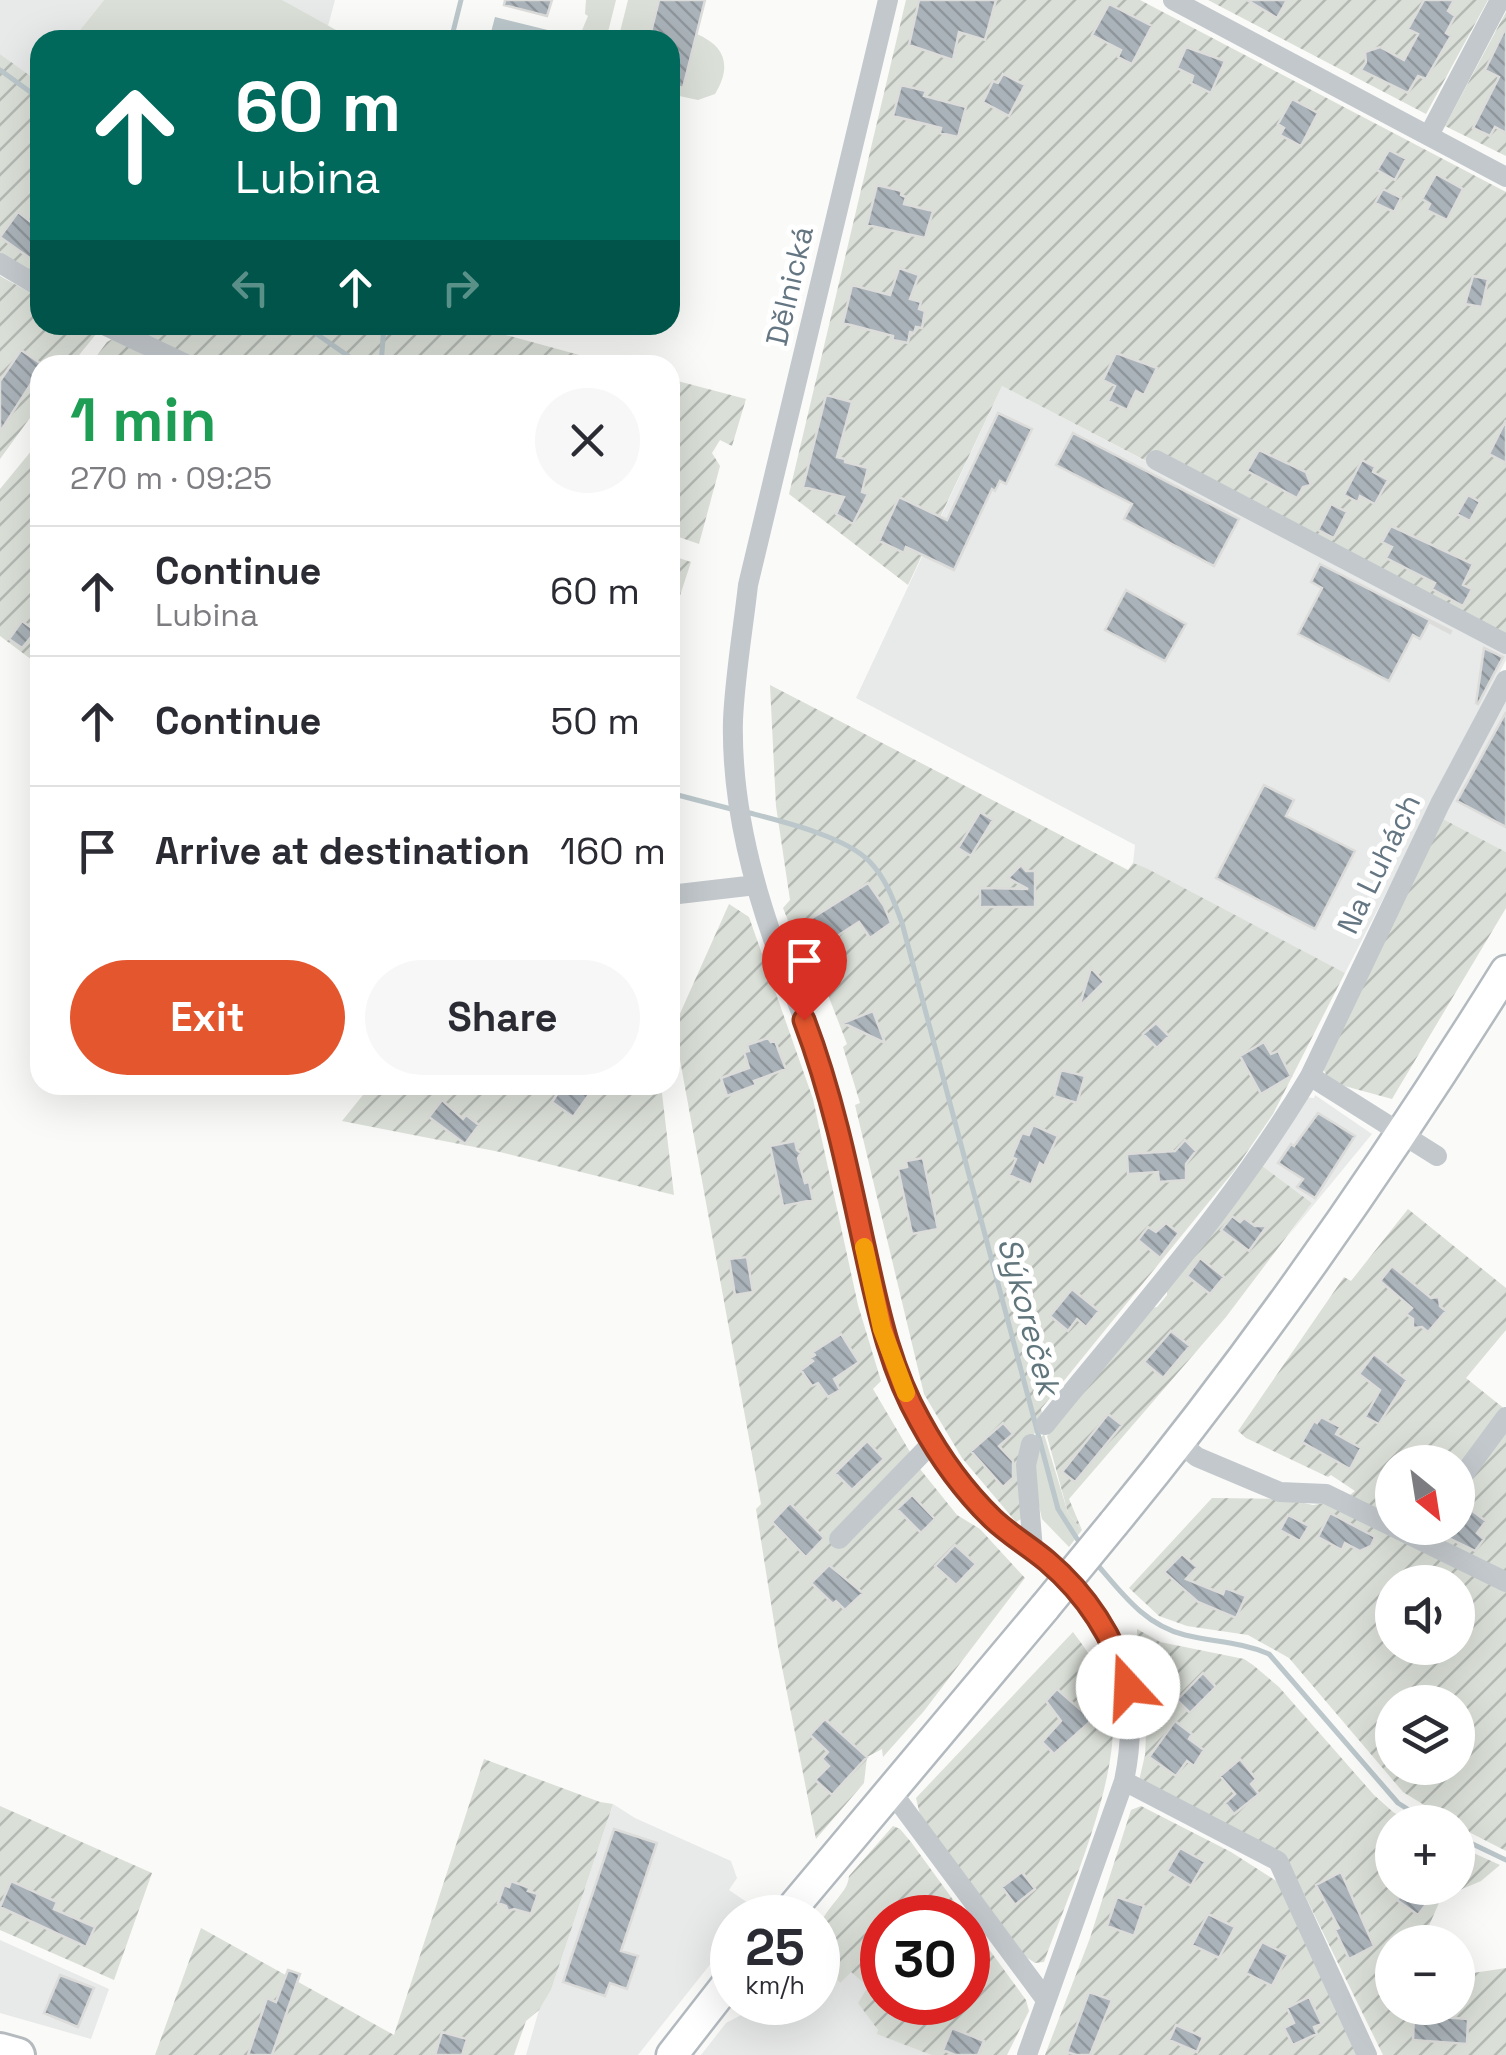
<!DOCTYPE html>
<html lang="en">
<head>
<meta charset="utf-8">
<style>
	:root { --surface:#fff; --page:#f7f7f7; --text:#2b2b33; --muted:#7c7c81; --line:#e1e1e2; --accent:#e4572e }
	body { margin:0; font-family:"Space Grotesk",sans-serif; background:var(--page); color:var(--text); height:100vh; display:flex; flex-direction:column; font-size:38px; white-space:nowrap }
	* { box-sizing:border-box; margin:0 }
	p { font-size:32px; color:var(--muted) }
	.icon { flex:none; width:55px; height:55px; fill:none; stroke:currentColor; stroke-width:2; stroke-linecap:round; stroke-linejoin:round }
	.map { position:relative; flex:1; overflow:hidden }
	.panel { position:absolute; left:30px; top:355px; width:650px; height:740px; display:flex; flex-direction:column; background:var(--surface); border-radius:30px; box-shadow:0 10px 40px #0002 }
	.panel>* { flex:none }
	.banner { position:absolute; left:30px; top:30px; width:650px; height:305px; border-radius:30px; box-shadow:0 10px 40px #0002; background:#00695c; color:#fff; overflow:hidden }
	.needle { width:65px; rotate:150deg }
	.controls { position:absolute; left:1375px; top:1445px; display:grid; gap:20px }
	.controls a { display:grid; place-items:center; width:100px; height:100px; border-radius:50%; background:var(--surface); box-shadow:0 10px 40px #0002; font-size:50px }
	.speed { position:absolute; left:710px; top:1895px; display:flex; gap:20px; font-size:50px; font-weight:700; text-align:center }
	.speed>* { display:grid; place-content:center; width:130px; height:130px; border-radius:50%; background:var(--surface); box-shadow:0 10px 40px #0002; line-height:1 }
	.speed small { font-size:25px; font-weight:400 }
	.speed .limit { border:15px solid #d22; background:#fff; color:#111 }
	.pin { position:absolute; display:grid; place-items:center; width:85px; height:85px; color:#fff; margin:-102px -42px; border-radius:50% 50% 50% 0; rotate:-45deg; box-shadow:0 0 10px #0007 }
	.pin .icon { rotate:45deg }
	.me { position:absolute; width:110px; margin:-55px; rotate:340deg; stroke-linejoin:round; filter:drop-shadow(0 0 8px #0008) }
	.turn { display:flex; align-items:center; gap:35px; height:210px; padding:0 40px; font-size:45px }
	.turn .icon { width:130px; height:130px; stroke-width:2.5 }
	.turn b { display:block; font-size:70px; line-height:85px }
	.lanes { display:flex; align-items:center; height:95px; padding:0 40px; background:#0003; justify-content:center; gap:50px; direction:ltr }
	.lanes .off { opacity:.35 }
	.round { display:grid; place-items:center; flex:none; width:105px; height:105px; border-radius:52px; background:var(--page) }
	.headline { display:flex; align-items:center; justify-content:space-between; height:170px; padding:0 40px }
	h1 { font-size:60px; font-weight:800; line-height:75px; color:#1e9e55 }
	.action { display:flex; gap:20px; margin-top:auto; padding:20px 40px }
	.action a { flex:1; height:115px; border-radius:60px; background:var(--accent); color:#fff; font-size:40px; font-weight:800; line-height:115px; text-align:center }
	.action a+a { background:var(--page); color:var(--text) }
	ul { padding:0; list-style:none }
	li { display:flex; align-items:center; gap:30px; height:130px; padding:0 40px; border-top:2px solid var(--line) }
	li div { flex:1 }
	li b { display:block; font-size:38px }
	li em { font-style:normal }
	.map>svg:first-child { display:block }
	.built { fill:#e8e9e9 }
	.grass { fill:#dadfd7 }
	.garden { fill:url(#garden-furrows); fill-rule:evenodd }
	.water { fill:url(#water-waves) }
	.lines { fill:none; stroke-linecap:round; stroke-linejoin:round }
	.stream { stroke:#bbc7cb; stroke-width:5 }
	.building { fill:url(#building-back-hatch); stroke:#dcdcda; stroke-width:2.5 }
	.secondary-casing { stroke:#b3babf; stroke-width:35 }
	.primary-casing { stroke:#b5babe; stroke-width:38 }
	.street { stroke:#c3c8cc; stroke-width:20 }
	.secondary { stroke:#fff; stroke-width:30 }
	.primary { stroke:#fff; stroke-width:32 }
	.secondary-bridge-casing { stroke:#b3babf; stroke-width:35; stroke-linecap:butt }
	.secondary-bridge { stroke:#fff; stroke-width:30 }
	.route-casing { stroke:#94391e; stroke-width:25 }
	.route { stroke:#e4572e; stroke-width:18 }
	.slow { stroke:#f59e0b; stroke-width:18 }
	.labels { text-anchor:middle; stroke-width:10; stroke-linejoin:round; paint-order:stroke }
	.street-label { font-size:30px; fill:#657683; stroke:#fff }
	.water-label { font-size:32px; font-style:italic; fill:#60757c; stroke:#fff }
</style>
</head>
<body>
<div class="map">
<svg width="1506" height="2055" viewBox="0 0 1506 2055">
	<defs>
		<pattern id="garden-furrows" width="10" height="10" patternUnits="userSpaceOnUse" patternTransform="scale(2.5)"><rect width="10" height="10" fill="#dadfd7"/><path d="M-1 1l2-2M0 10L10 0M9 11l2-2" fill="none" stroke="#b4b9b4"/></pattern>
		<pattern id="water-waves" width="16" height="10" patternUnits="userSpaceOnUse" patternTransform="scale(2.5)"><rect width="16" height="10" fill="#bbc7cb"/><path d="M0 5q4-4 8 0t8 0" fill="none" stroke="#9ca6aa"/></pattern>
		<pattern id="building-back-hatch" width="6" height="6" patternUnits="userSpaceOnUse" patternTransform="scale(2.5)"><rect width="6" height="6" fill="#aab3b9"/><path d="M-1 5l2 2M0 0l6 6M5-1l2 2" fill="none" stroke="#8e969c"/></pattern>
	</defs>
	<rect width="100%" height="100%" fill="#fafaf8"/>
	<!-- built -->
	<path class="built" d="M0,0H104L72,40H40L38,82L0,54Z
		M282,0H335L328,26L289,5Z
		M1002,386L1506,649V660L1345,973L1133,863L1135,845L856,698Z
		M1506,701V852L1443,819Z
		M1315,1095L1372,1134L1288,1236L1312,1203L1261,1165L1303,1097L1314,1098Z
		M613,1804L635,1818L731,1861L737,1878L729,1890L757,1909L749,1917L732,1918V1937L638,2055H526L539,2010L551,1990Z
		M0,1940L109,1989L91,2039L0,2013Z
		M818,1954L840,1983L851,1972L868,1987L859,2003L878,2030V2034L931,2055H701L726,2023L745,2013L754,2003L818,2002Z"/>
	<!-- grass -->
	<path class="grass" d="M104,0H282L354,40H72Z
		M586,0H616L606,40H578L588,16L585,14Z
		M628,0H659L649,40H618Z
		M697,34C727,47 731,68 715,94L698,100L670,94V84L684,87Z
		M1044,1434L1068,1513L1082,1530L1069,1547L1042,1519L1031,1471L1033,1446Z"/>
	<!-- garden -->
	<path class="garden" d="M906,0H1140L1506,192V635L1152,464L1002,386L908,585L789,494Z
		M1208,0H1488L1426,114Z
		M1506,12V156L1445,126Z
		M0,54L40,83V284L0,262Z
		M0,276L40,298V325L101,328L71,365H40V404L0,459Z
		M124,325H469L616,365H192Z
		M114,338L161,365H90L107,342Z
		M670,379L746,399L732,446L720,440L712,453L720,466L699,544L670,534Z
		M40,434V666L0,636V489L32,450Z
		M670,555L691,562L670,626Z
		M770,685L1128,870L1133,863L1146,868L1345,973L1273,1114L1234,1171L1041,1409L1044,1421L1021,1451V1519L1016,1522L962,1458L924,1394L855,1105L860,1103L843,1047L847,1044L818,969L793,933L783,908L790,900L776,806Z
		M1443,819L1506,852V908L1392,1099L1330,1082L1320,1063Z
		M729,904L749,917L813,1099L858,1305L881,1381L873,1389L920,1469L957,1515L980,1529L1025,1578L924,1711L883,1757L882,1749L867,1757L864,1783L816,1839L778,1647L756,1509L761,1504L674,1027Z
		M371,1085H661L674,1195L500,1152L342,1121Z
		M1261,1165L1312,1203L1226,1317L1069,1499L1082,1530L1068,1513L1047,1436L1150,1308L1157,1307L1167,1295V1287Z
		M1408,1209L1506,1288V1330L1466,1378L1506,1410L1458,1475V1462H1392V1520L1346,1498L1355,1491L1331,1475L1328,1477L1246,1438L1238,1431L1344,1277L1351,1281Z
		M1506,1428V1577L1425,1538L1432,1528H1458V1493Z
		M1212,1498L1286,1499L1313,1505L1332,1502L1506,1587V1851L1463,1829L1458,1822H1452L1403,1792L1289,1658L1248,1635L1187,1626L1159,1616L1129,1588ZM1392,1582H1458V1648H1392ZM1392,1702H1458V1768H1392Z
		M1137,1629L1160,1642L1244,1659L1253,1665L1279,1687L1374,1795L1393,1812L1410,1822H1392V1888H1458V1846L1500,1865L1481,1881L1441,1898L1422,1942H1392V2008H1458V1971L1460,1975L1506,1968V2055H1383L1289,1863L1139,1781L1145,1755L1149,1675L1138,1667Z
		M1073,1632C1089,1653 1104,1675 1110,1700C1127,1766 1067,1898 1044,1962L1035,1963L1026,1957L920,1815L916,1798Z
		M484,1759L600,1802L613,1804L551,1990L539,2010L526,2021L514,2055H155L201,1928L394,2035Z
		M0,1806L152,1873L114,1980L0,1930Z
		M1141,1806L1231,1852L1278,1882L1359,2055H1045L1090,1938L1131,1810Z
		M893,1826L900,1829L911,1842L1026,2000L1029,2011L1007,2055H931L877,2034L878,2030L858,2003L868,1987L851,1972L840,1983C812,1946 806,1936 838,1898C844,1890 848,1886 849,1876ZM882,1918H968V2002H882Z"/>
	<!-- water -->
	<path class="water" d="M495,17L572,36L571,40H489Z"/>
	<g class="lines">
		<!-- stream -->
		<path class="stream" d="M451,40L461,0
			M0,70L40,99
			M304,325L361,365
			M381,365L384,325
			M670,793L735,810
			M746,812C780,821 844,836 869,861C886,878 894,901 902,923L1058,1509L1081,1545
			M1095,1562C1121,1592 1144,1625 1185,1635C1214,1642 1241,1642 1269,1654L1398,1803L1428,1822
			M1458,1837L1506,1860"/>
	</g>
	<!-- building -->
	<path class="building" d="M505,0H552L547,16L504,5Z
		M659,0H705L683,88L670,84V40H649Z
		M919,0H996L985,40L959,32L953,60L909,45Z
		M1247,0H1287L1277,18Z
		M1424,0H1454L1448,11L1455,16L1446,33L1451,36L1426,79L1418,76L1408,93L1361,70L1366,62L1365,52L1380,47L1404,60L1418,34L1408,29Z
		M1109,4L1152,26L1132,64L1118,57L1121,50L1092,35Z
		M1506,27V133L1495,127L1490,136L1473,128L1499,77L1485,70Z
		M1186,47L1225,61L1211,93L1191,83L1193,76L1177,68Z
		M1003,74L1025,85L1009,116L983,102L993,81L998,83Z
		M901,85L926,91L924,96L966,107L958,137L940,133L941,128L893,116Z
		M1292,99L1318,113L1301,146L1280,135L1284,128L1278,124Z
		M1389,150L1406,159L1395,180L1377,170Z
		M1436,174L1463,189L1447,220L1427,210L1430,204L1422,199Z
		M877,185L902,191L901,195L906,197L904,204L933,211L925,238L867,225Z
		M1383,189L1401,198L1394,212L1375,203Z
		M18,212L40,229V247L31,259L0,237Z
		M899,268L919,275L910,299L921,302L919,309L925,311L922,328L916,327L914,333L910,332L908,343L893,340V336L843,323L852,285L890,295Z
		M1473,276L1488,279L1482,307L1465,304Z
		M21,350L43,365L0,432V381Z
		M1116,353L1157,368L1144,395L1136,391L1127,410L1108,401L1115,386L1103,380Z
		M826,395L852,402L837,457L845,459V462L868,468L862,492L868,494L853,524L836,514L844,497L803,487Z
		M998,413L1032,429L1006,484L1000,481L995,491L992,489L954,570L906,547L904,553L879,541L899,497L947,520Z
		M1506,420V463L1489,454Z
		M1073,433L1239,519L1214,566L1124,519L1132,504L1056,465Z
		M1259,450L1306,472L1311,485L1303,487L1297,498L1247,471Z
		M1362,460L1375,467L1373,472L1388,480L1375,504L1360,496L1358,502L1344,495Z
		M1468,495L1480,502L1470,521L1457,514Z
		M1331,504L1347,512L1334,538L1318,530Z
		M1391,526L1473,564L1463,585L1472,589L1463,606L1432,589L1435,583L1386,558L1392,547L1382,542Z
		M1320,564L1451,631L1450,633L1429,622L1420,639L1413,635L1389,681L1298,634L1322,588L1311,582Z
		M1126,590L1186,624L1165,661L1105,630Z
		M22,621L36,631L22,648L9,639Z
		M1484,648L1503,657L1478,704L1476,703Z
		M1506,712V827L1457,801Z
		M1264,785L1294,800L1286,816L1355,851L1315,929L1216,878Z
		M980,812L993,820L971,856L958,848Z
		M1021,865L1026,871H1035V907H980V888L1028,889L1008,878Z
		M868,883L884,906L891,923L870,938L859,922L817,949L801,925Z
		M1091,968L1104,982L1079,1007Z
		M873,1011L885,1043L843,1023Z
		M1156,1023L1169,1036L1157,1048L1143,1034Z
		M768,1038L771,1042L775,1041L786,1069L754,1081L756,1085L727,1096L721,1078L749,1068L744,1052L749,1051L747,1045Z
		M1264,1042L1271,1054L1278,1051L1291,1076L1261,1094L1240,1056Z
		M1061,1070L1085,1076L1077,1103L1054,1096Z
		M563,1085H596L573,1117L552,1102Z
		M442,1100L463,1119L466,1115L479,1125L465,1144L429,1117Z
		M1318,1113L1355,1136L1315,1198L1297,1187L1303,1179L1278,1163L1291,1144L1294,1146Z
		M1033,1125L1058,1136L1044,1166L1040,1163L1031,1185L1009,1175L1016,1159L1012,1157L1022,1133L1029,1135Z
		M1185,1140L1196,1151L1186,1164V1180L1159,1182L1158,1172L1128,1174L1127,1154L1175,1151Z
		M795,1141L797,1150L801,1153L798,1158L802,1173L805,1183L809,1182L813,1200L783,1206L770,1146Z
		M923,1158L938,1229L912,1234L898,1169L907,1167L906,1161Z
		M1232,1216L1240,1222L1244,1218L1255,1226H1267L1249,1251L1221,1230Z
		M1166,1223L1179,1233L1160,1258L1138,1240L1148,1227L1156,1232Z
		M747,1257L753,1292L735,1295L729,1259Z
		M1200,1258L1224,1277L1210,1294L1187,1276Z
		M1392,1266L1431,1298L1439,1297L1440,1306L1446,1311L1428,1332L1422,1327L1413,1328V1319L1406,1314L1412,1308L1380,1281Z
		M1072,1289L1099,1311L1086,1327L1077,1319L1068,1331L1050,1316Z
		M1171,1331L1190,1346L1163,1378L1144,1362Z
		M841,1334L859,1362L834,1379L840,1390L828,1397L818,1383L812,1386L801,1370L813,1361L810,1358L815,1355L813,1352Z
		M1374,1354L1407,1380L1379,1424L1365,1417L1380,1390L1359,1374Z
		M1108,1414L1122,1425L1075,1482L1062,1472Z
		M1321,1417L1340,1427L1336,1434L1361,1448L1350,1469L1302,1442L1314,1421L1317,1423Z
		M1003,1423L1013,1434L999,1446L1013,1461V1478L1003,1487L971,1451Z
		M867,1441L884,1459L852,1490L835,1473Z
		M912,1495L935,1519L921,1533L897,1509Z
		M790,1503L824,1538L806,1557L772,1522Z
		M1471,1510L1486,1521L1477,1533L1484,1539L1475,1551L1444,1536L1450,1528H1458Z
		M1330,1513L1375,1537L1371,1546L1360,1551L1345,1543L1342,1550L1318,1537Z
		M1288,1515L1309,1526L1300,1541L1280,1530Z
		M955,1545L976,1564L956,1585L935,1566Z
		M1182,1554L1197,1567L1186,1579L1223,1594L1225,1588L1246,1596L1236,1618L1198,1602L1164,1572Z
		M829,1565L863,1593L845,1610L836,1601L833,1604L811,1583Z
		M1203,1673L1216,1687L1190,1713L1177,1700Z
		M1057,1689L1092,1720L1054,1754L1042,1742L1061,1721L1046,1701Z
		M825,1719L867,1757L832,1795L815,1780L829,1766L822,1759L828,1752L810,1735Z
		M1175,1721L1192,1734L1189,1739L1204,1750L1194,1766L1187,1761L1176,1776L1149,1757Z
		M1240,1759L1256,1779L1251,1784L1259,1794L1234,1814L1225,1803L1235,1794L1220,1776Z
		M614,1829L657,1843L621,1951L638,1956L627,1989L610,1983L605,1996L563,1982Z
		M1180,1848L1205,1862L1191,1886L1167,1871Z
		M1022,1872L1035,1889L1015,1905L1002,1887Z
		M1341,1872L1374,1946L1349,1959L1335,1930L1339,1928L1316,1885Z
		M11,1881L57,1902L54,1909L95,1927L86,1947L0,1907Z
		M511,1881L530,1888L528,1891L538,1894L531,1914L514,1909L508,1911L506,1906L498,1903L504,1885L509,1887Z
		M1406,1888H1414L1430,1899L1418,1915L1397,1900Z
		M1117,1897L1144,1906L1134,1936L1107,1926Z
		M1208,1914L1235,1927L1219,1958L1192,1945Z
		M1262,1942L1288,1955L1272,1986L1246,1973Z
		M968,1947L989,1975L968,1991Z
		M288,1970L300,1974L272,2055H248L267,1998L276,2002Z
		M60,1975L94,1988L78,2027L44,2013Z
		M1089,1992L1112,2000L1090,2055H1076L1067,2052Z
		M1309,1997L1322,2024L1314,2027L1317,2034L1293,2045L1284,2028L1294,2023L1287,2008Z
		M1414,2015L1468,2019L1467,2044L1413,2040Z
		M1176,2025L1203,2037L1197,2052L1169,2040Z
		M952,2028L984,2041L978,2055H955L943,2050Z
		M442,2032L467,2039L462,2055H435Z"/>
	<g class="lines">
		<defs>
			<path id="secondary" d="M1114,1523C1258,1348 1386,1163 1506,971
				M784,1918L1045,1607
				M672,2055L732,1978"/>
			<path id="primary" d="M0,2050L18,2055"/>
		</defs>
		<!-- secondary casing -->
		<use href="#secondary" class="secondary-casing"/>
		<!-- primary casing -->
		<use href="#primary" class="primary-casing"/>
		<!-- street -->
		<path class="street" d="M888,0L748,585C743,630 735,675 733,720C731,799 750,876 777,950C794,998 816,1043 828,1092C841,1141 852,1190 863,1240C875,1294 885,1348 909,1399C928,1442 958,1484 991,1517C1009,1535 1032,1547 1050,1564C1117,1626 1143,1690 1124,1781L1027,2055
			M1173,0L1506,177
			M1429,135L1500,0
			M0,263L40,287
			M104,325L188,365
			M1156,460L1506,644
			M670,895L756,885
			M1310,1076L1437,1156
			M1045,1425C1136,1312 1236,1201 1310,1076L1440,804L1506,680
			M1180,1443L1197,1457L1280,1492L1326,1494L1506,1582
			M1031,1444L1026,1465L1033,1550
			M1458,1482L1506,1417
			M839,1539L933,1442
			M1124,1781L1278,1861L1367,2055
			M891,1791L1046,2000"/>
		<!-- secondary -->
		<use href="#secondary" class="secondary"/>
		<!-- primary -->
		<use href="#primary" class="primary"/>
		<defs>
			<path id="secondary-bridge" d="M1045,1607L1114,1523"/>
		</defs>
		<!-- secondary-bridge casing -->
		<use href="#secondary-bridge" class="secondary-bridge-casing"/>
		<!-- secondary-bridge -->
		<use href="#secondary-bridge" class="secondary-bridge"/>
	</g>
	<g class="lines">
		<defs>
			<path id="route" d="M804,1020C831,1091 847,1166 863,1241C877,1303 888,1365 920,1421C939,1456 964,1491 993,1519C1010,1535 1029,1546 1047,1561C1086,1594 1115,1638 1128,1687"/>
		</defs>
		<!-- route casing -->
		<use href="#route" class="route-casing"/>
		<!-- route -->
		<use href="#route" class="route"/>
		<!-- slow -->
		<path class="slow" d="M864,1247L882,1329L906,1393"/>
	</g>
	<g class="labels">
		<!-- street labels -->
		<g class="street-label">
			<text transform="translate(790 286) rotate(-77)" y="10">Dělnická</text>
			<text transform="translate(1379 864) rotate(-64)" y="10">Na Luhách</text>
		</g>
		<!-- water labels -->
		<g class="water-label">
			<text transform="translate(1029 1316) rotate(75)" y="11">Sýkoreček</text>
		</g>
	</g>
</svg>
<div class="controls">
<a><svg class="needle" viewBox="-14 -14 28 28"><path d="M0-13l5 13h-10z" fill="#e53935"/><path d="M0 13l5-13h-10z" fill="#7c7c81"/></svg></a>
<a><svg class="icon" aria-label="sound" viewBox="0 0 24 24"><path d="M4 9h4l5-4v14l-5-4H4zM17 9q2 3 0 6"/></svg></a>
<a><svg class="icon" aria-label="layers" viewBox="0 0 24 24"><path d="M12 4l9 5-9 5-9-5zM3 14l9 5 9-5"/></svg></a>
<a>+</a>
<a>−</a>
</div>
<div class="speed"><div>25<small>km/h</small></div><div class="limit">30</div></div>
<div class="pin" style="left:804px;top:1020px;background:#d93025"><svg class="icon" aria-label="arrive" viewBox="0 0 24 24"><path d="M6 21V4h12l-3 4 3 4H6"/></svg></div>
<svg class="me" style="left:1128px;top:1687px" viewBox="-20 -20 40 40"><circle r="19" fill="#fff"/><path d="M0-13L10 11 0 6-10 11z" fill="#e4572e"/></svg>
<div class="banner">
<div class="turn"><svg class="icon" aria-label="ahead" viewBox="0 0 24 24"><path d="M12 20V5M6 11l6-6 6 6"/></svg><div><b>60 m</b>Lubina</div></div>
<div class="lanes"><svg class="icon off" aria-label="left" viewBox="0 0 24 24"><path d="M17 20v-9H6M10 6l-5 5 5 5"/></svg><svg class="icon" aria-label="ahead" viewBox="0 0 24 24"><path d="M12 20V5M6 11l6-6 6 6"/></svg><svg class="icon off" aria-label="right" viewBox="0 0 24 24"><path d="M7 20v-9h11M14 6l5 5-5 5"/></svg></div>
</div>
<section class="panel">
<div class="headline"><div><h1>1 min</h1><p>270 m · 09:25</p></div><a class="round"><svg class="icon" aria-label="close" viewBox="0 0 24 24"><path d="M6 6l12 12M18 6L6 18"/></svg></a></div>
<ul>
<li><svg class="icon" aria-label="ahead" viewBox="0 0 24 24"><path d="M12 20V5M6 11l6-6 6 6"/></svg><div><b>Continue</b><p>Lubina</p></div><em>60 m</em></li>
<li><svg class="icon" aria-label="ahead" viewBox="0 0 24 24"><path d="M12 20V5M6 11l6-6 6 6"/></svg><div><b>Continue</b></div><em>50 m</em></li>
<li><svg class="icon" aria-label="arrive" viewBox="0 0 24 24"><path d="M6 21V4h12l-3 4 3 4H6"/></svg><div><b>Arrive at destination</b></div><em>160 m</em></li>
</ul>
<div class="action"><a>Exit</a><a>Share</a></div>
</section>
</div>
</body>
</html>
